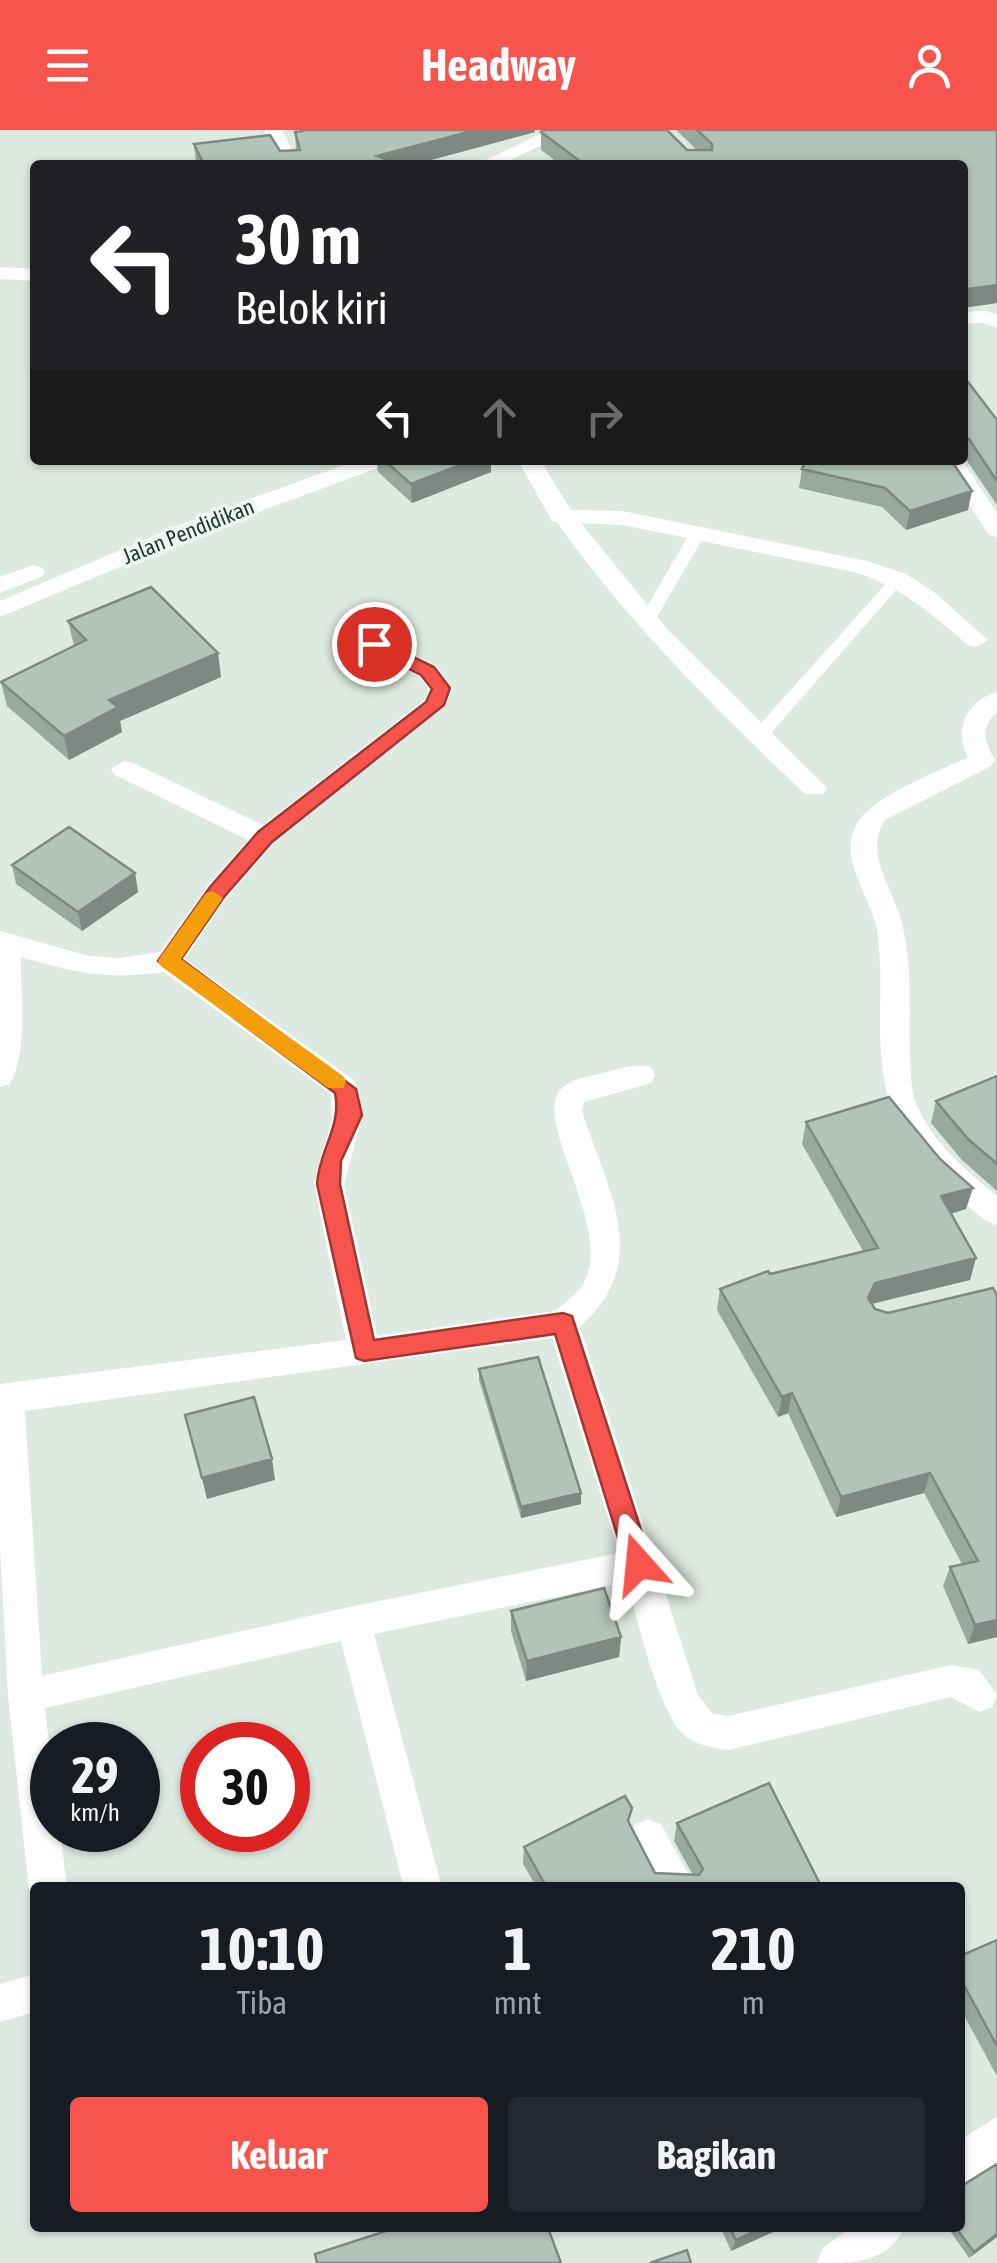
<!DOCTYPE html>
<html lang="id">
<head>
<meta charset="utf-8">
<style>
	:root { --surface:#171b24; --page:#242831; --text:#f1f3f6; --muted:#9ea1a6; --accent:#f7544d }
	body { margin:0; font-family:"Asap Condensed",sans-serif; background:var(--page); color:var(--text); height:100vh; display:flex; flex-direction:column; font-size:38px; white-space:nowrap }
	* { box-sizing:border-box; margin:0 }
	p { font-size:32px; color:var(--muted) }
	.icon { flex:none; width:55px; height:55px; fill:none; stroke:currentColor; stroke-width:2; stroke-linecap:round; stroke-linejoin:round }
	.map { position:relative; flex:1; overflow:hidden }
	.drawer { position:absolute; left:30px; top:1752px; width:935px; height:350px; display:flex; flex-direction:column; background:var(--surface); border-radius:10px; box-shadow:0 2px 8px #0004 }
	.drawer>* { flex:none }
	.top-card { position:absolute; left:30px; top:30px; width:938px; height:305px; border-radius:10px; box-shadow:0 2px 8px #0004; background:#202124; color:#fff; overflow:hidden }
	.speed { position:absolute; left:30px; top:1592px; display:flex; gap:20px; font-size:50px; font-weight:700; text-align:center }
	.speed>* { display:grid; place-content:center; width:130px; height:130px; border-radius:50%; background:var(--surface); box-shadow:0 2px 8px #0004; line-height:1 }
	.speed small { font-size:25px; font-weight:400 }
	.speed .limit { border:15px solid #d22; background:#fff; color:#111 }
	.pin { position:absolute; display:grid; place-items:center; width:85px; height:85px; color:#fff; margin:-42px; border:5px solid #fff; border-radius:50%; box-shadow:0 2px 10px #0007 }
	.me { position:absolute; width:110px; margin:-55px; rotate:342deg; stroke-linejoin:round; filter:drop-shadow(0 0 8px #0008) }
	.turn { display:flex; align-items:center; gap:35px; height:210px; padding:0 40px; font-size:45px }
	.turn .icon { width:130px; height:130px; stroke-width:2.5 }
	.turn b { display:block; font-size:70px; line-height:85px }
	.lanes { display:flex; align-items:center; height:95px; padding:0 40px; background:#0003; justify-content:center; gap:50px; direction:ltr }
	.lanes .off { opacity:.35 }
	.eta { display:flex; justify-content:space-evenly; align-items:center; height:170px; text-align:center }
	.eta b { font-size:60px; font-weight:700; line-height:70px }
	.primary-button { display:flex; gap:20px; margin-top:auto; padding:20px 40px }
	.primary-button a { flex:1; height:115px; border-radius:10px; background:var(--accent); color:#fff; font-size:40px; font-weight:700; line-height:115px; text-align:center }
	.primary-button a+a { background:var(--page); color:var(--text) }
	header { display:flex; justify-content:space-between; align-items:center; height:130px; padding:0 40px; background:var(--accent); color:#fff; font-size:45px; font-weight:700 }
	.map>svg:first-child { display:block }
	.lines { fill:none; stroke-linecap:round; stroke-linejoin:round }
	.service { fill:#fff; fill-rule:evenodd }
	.minor { fill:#fff; fill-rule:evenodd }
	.tertiary { fill:#fff; fill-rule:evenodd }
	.wall { fill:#99a9a0 }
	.shaded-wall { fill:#7d8982 }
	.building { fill:#b2c4ba; stroke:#7d8982; stroke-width:2.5 }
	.route { fill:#f7544d; stroke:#a13732; stroke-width:2.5 }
	.slow { fill:#f59e0b }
	.labels { text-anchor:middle; stroke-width:8; stroke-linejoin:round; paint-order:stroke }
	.far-street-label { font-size:22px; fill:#1e392d; stroke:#edf6f0 }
</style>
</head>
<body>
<header><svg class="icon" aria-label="menu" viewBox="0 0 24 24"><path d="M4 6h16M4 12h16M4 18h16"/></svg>Headway<svg class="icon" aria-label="person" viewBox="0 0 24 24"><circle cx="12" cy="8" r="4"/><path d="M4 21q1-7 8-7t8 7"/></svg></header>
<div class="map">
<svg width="997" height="2133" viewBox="0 0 997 2133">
	<rect width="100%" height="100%" fill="#ddeae1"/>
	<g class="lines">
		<!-- service -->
		<path class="service" d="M698,398L706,403L655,490L647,495L641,493L639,490L690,403Z
			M898,444L906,449L903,452L765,610H753V602L893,446Z"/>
		<!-- minor -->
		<path class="minor" d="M264,0H282L299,35H281Z
			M986,181L997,184V198L983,193L962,194V182Z
			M358,330H389L386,335L198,404L0,487V471L182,394Z
			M518,330H540L571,380L623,381L867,431L906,444L934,462L988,510L976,517L968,515C929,482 903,458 854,442L623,395L581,393L667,499L827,658L823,664H805C716,579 628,493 557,392L552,391Z
			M940,330H962L997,383V407L989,405Z
			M33,435L41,437L45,442L41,447L0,463V447Z
			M346,492L437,536L453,558L446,575L274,713L226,769L185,829L355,951L362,988L344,1054L377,1206L555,1181C566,1172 581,1161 586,1148C609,1094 538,998 558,963C566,950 586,947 599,944C616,940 634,932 651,937L655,945L651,953L584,972L582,981C607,1060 654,1130 580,1197L698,1565L713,1584L728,1586L951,1535L979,1540L997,1565L992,1577L979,1582L951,1567L728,1620C714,1618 695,1615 684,1605C658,1582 637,1487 627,1452L374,1504L442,1758H404L341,1511L45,1578L52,1639V1700H60L67,1758H35V1771L29,1758L8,1566L0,1417V1254L346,1210L314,1054L332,988L331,964L164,842C104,850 78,843 21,827C20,865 29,919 10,954L0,957V801L89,826L120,828L160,822L208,755L248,710L115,645L111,639L124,631L133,633L263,695L423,571L429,559L419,546L338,504L334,499L338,494ZM552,1208L619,1423L354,1476L42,1546L25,1281Z
			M997,562V582C980,597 984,612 995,630L991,636L885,690C863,725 894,759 902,793C916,848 905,909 913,965C927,1008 963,1038 997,1066V1095L986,1091C910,1028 880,996 880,893C880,863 882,831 877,801C872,768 840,733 854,699C866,667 937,643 968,627C953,600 967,570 997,562Z
			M648,1689L661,1694L696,1758H656L629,1707L635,1694Z
			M35,1844V1882L0,1892V1854Z
			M997,1987V2033L960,2056V2010Z
			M850,2098H904C887,2133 854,2133 817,2133L823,2118Z"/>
		<!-- tertiary -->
		<path class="tertiary" d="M549,0H573L500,35H475Z
			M0,137L35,139V151L0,149Z"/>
	</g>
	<!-- wall -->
	<path class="wall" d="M295,0H535V2L412,35H197L196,32L194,14L280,21L296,20Z
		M676,0H997V173L962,178V35H561L541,20V2L687,20H697Z
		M962,244L997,290V375L965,328H962Z
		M377,330H491V342L412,373L378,342Z
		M806,330L968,380L906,400L882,377L799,358L802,339Z
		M68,491L221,547L120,591L122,602L69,630L7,576L1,552L74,516Z
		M12,735L135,743L138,762L82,801L16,754Z
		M997,946V1061L962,1030L931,993L936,971Z
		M806,992L966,1079L951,1084L976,1128L970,1150L872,1174L875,1179L888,1183L993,1158L997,1507L968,1514L943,1456L950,1437L962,1434L924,1363L836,1387L788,1283L778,1287L717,1180L720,1159L863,1121L802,1014Z
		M479,1239L581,1374L521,1388L479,1250Z
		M511,1481L621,1507L619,1527L526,1551L511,1501Z
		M677,1693L822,1758H537L523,1734L524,1717L630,1696L655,1743L693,1745L674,1711Z
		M997,1810V1946L960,1878V1826Z
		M721,2098H782L731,2121Z
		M948,2098H960L997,2107L969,2128Z"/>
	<!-- shaded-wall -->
	<path class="shaded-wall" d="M476,0H535V2L412,35H378L377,26Z
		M997,155V173L962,178V160Z
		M473,330H491V342L412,373L411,354Z
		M972,361L968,380L906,400L910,381Z
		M218,523L221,547L120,591L122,602L69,630L64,606L109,570Z
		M135,743L138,762L82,801L78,782Z
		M973,1058L966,1079L935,1088L941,1066Z
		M976,1128L970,1150L870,1174L868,1168L875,1153Z
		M792,1263L788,1283L778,1287L782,1267Z
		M272,1329L275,1350L207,1369L202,1348Z
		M930,1343L924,1363L836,1387L841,1367Z
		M581,1363V1374L521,1388V1377Z
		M997,1490V1507L968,1514L975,1495Z
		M621,1507L619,1527L526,1551L527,1531Z
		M762,2098H782L731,2121L736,2110Z
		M997,2104V2107L969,2128L974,2122Z"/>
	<!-- building -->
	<path class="building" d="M301,0H476L377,26L401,35H204L194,14L270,5L280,21L300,20L295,2L302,1Z
		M544,0H667L687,20H712V14L697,0H997V155L962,160V35H585L541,2Z
		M962,244L997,290V351L969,309H962Z
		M384,330H473L411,354Z
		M806,330H951L972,361L910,381L885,358L802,339Z
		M151,457L218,523L109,570L118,577L64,606L1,552L86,510L68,491Z
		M69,697L135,743L78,782L12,735Z
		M997,946V1034L968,1009L936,971Z
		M889,967L940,1029L973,1058L941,1066L976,1128L875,1153L868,1168L875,1179L888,1183L993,1158L997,1165V1490L975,1495L950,1437L978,1431L930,1343L841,1367L792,1263L782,1267L720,1159L768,1141L770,1144L878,1118L806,992Z
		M538,1227L581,1363L521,1377L479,1239Z
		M254,1267L272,1329L202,1348L185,1285Z
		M604,1458L621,1507L527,1531L511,1481Z
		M769,1653L822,1758H547L524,1717L625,1666L632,1678L628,1691L655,1743L699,1745L703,1739L677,1693Z
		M997,1810V1916L960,1848V1826Z
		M997,2034V2104L974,2122L956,2098H960V2057Z
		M395,2098H548L561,2133H317L315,2124Z
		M730,2098H762L736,2110Z
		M687,2120L691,2133H650Z"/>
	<!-- route -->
	<path class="route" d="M374,508L434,537L450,558L444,575L272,712L224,767L181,829L356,959L362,985L341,1031L340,1054L374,1210L563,1183L572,1186L652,1434L648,1442L639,1446L630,1442L626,1434L555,1204L364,1231L356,1228L317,1054C319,1020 342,996 335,963L158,831L210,757L258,702L426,572L432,559L421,545L367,518V509Z"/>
	<!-- slow -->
	<path class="slow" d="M213,761L223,768L181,829L343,946L346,952L343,958H328L161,836L158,831L161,826L206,763Z"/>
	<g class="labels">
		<!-- far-street labels -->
		<g class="far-street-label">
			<text transform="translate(188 401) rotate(-22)" y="8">Jalan Pendidikan</text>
		</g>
	</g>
</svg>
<div class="speed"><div>29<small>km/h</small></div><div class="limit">30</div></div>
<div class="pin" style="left:374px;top:514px;background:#d93025"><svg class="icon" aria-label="arrive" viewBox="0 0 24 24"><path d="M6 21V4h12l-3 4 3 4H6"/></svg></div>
<svg class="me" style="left:639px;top:1434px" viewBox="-20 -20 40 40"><path d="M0-17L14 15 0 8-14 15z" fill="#f7544d" stroke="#fff" stroke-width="4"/></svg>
<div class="top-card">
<div class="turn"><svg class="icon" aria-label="left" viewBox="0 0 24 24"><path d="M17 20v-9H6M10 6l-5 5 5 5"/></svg><div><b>30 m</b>Belok kiri</div></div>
<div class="lanes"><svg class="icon" aria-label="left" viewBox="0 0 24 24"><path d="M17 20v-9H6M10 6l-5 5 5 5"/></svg><svg class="icon off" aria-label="ahead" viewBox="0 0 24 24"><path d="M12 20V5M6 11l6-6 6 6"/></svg><svg class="icon off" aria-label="right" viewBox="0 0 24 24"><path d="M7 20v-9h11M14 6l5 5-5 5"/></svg></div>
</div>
<section class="drawer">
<div class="eta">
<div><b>10:10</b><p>Tiba</p></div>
<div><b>1</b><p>mnt</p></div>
<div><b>210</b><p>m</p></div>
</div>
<div class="primary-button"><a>Keluar</a><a>Bagikan</a></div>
</section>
</div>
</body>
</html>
